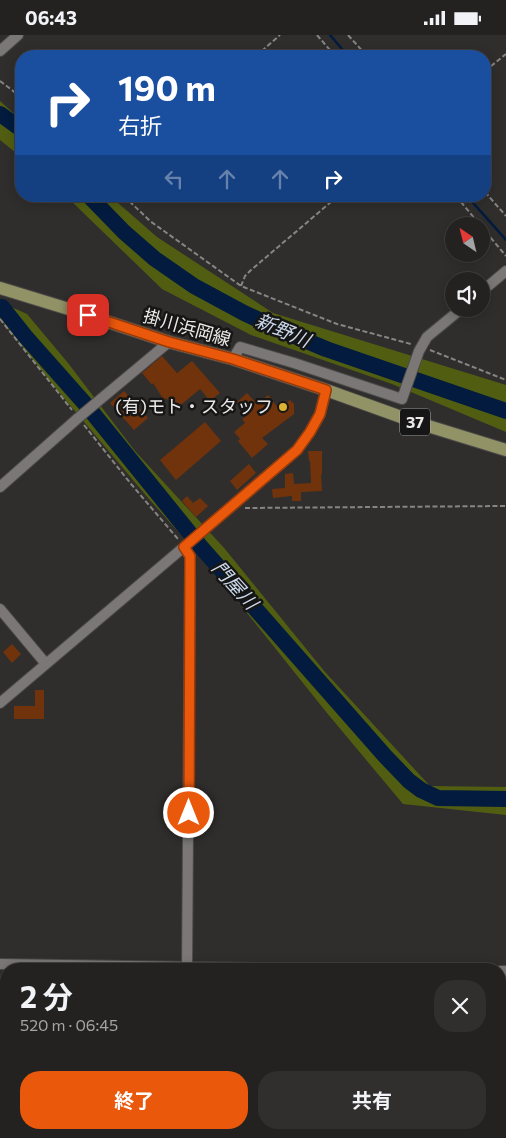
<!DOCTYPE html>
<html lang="ja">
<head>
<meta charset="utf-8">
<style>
	:root { --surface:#242221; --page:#302f2e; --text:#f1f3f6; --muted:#a3a4a5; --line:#413f3f; --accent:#ea580c }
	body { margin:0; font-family:Commissioner,"Noto Sans JP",sans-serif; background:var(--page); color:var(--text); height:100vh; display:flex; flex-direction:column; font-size:19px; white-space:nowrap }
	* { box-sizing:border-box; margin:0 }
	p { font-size:16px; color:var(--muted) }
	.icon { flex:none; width:28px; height:28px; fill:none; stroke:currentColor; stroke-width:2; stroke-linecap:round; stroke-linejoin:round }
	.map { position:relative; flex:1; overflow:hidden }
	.drawer { position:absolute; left:0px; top:928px; width:506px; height:176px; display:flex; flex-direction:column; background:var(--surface); border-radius:20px 20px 0 0; box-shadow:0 2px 12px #0003,0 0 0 1px var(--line) }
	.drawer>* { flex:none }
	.hud { position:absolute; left:15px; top:15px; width:476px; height:152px; border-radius:20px; box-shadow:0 2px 12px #0003,0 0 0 1px var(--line); background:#1a4fa0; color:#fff; overflow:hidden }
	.needle { width:32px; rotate:325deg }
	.controls { position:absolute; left:445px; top:182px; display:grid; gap:10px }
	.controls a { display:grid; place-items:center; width:45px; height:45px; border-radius:50%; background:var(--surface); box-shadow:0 2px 12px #0003,0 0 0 1px var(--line); font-size:25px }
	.pin { position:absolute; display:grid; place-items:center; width:42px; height:42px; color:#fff; margin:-21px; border-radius:10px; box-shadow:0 2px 8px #0006 }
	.me { position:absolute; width:55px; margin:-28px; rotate:0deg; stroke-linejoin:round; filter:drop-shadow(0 0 4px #0008) }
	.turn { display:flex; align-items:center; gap:18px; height:105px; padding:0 20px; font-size:22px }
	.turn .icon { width:65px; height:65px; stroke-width:2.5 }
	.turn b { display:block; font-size:35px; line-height:42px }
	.lanes { display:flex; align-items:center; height:48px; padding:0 20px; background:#0003; justify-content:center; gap:25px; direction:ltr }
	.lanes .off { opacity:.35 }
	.round { display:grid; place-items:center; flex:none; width:52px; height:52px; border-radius:20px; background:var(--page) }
	.summary { display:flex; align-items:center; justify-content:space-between; height:85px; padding:0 20px }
	h1 { font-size:30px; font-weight:700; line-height:38px }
	.primary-button { display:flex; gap:10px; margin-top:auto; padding:10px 20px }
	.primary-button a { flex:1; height:58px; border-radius:20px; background:var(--accent); color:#fff; font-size:20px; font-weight:700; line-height:58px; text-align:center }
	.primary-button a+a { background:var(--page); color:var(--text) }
	.status { display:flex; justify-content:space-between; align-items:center; height:35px; padding:0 25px; background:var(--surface); direction:ltr }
	.status svg { height:14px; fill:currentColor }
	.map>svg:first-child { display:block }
	.green { fill:#515e12 }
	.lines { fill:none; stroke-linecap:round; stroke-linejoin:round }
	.stream { stroke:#021b3e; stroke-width:2.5 }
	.river { stroke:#021b3e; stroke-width:16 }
	.building { fill:#70330c }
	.minor-casing { stroke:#4b4948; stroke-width:12 }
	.major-casing { stroke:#4b4948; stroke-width:14 }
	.path { stroke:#878583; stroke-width:2; stroke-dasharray:5 2.5; stroke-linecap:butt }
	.minor { stroke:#7a7776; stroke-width:10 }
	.major { stroke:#919266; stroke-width:12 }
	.route-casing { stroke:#983908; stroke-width:12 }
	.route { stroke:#ea580c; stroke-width:9 }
	.poi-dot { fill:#dcb233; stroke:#171616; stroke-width:2 }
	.labels { text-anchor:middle; stroke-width:5; stroke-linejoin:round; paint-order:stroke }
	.shield { fill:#171616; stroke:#abaaa9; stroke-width:1 }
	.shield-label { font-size:16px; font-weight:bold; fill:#ebe9e8 }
	.street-label { font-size:18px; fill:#ebe9e8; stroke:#171616 }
	.poi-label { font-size:18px; fill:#ebe9e8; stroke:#171616; text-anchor:end }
	.water-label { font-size:19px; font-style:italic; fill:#cbd9ec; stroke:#171616 }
</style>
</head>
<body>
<div class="status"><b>06:43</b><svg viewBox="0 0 49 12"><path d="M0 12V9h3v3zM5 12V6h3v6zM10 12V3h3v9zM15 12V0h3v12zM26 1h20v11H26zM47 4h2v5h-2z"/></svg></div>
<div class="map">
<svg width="506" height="1103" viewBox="0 0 506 1103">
	<rect width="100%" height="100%" fill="#302e2c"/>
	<!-- green -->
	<path class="green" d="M0,66L21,85V122L0,105Z
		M66,161H110L157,202L273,278L506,350V397L392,349L251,300L162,254Z
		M0,267L27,279L68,328L135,416L225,514L325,637L430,751L506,752V780L403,769L327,678L215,538L149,464L58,356L0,284Z
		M500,993L501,994L502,1000L506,1007V1050L500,1058Z
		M278,1098H440L439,1103H274Z"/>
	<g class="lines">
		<!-- stream -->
		<path class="stream" d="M330,0L348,21
			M467,161L506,205"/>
		<!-- river -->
		<path class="river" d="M0,79L21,94
			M89,161L124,197L155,224L194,251L244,278L278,294L326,314L506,376
			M2,272L25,301L87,371L201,512L385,721L409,746L421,755L438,763L506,764"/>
	</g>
	<!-- building -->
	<path class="building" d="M162,321L177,338L192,326L220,358L210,366L200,354L176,374L166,363L164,365L153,348L152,350L142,338Z
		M124,356L148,383L134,395L110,368Z
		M247,358L257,369L268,360L279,374L290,365L294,369V379L262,403L268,409L252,423L238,406L240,404L234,397L245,388L242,384L248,380L237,367Z
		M205,387L221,406L176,445L160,425Z
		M308,416H322V439H321L322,456L301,457V466H292V461L273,463L272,454L285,453V439L293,438L294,449L311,448L310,426H309Z
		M249,429L256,438L237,455L230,446Z
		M187,461L193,468L200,463L208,471L196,482L182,466Z
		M12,609L21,619L12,628L3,617Z
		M35,655H44V684H14V671H35Z"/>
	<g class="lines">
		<defs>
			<path id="minor" d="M0,16L18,0
				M481,257L506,236
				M233,324L240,312L294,328L402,364L419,316L427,302L461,274
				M0,452L78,383L169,307
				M184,512L190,521V529L187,934
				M0,574L46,629
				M0,668L204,495L297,415L310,397L320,379L326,355
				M0,929L326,934
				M500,936H506
				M0,987H6
				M0,1026L6,1019
				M500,1070L506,1060
				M188,1103V1101L193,1098
				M496,1103L497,1098"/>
			<path id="major" d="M0,253L72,275L169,307L233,324L326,355L415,387L506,415"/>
		</defs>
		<!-- minor casing -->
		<use href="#minor" class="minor-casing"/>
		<!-- major casing -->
		<use href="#major" class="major-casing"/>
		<!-- path -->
		<path class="path" d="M317,0L335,21
			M348,0L367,21
			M256,21L280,0
			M485,36L506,19
			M0,46L21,62
			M485,157L506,181
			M124,161L150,186L241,251L337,289L411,309
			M456,161L481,191
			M481,191L506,221
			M241,251L245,241L251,235L338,161
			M0,284L72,375
			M430,315L506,345
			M84,390L131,449L178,504
			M245,473L506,471"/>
		<!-- minor -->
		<use href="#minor" class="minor"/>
		<!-- major -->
		<use href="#major" class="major"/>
	</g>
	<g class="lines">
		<defs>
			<path id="route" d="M88,280L169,307L233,324L326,355L320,379L310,397L297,415L184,512L190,521V529L189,778"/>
		</defs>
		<!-- route casing -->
		<use href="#route" class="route-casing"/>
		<!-- route -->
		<use href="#route" class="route"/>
	</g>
	<!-- markers -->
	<circle class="poi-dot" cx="283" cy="372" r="5"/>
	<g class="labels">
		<!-- shield labels -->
		<rect class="shield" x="400" y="373.5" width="30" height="27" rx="4"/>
		<g class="shield-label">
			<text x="415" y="393">37</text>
		</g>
		<!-- street labels -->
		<g class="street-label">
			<text transform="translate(187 293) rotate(16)" y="6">掛川浜岡線</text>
		</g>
		<!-- poi labels -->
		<g class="poi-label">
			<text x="273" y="378">(有)モト・スタッフ</text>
		</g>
		<!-- water labels -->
		<g class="water-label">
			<text transform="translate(283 295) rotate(23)" y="7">新野川</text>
			<text transform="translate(235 550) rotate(48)" y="7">門屋川</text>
		</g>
	</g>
</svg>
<div class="controls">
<a><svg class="needle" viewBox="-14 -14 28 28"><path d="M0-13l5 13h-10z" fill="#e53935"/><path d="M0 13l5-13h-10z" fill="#a3a4a5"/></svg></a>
<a><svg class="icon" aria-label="sound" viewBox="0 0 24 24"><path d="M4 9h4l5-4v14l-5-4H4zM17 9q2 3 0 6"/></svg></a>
</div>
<div class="pin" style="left:88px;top:280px;background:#d93025"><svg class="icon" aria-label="arrive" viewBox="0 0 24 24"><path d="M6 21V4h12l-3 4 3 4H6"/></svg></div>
<svg class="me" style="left:189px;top:778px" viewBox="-20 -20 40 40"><circle r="17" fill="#ea580c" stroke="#fff" stroke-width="3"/><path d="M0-11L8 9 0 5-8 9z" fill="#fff"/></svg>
<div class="hud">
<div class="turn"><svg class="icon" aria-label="right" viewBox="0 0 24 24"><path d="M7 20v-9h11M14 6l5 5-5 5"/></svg><div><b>190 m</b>右折</div></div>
<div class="lanes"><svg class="icon off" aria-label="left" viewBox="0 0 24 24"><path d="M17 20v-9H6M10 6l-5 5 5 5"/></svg><svg class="icon off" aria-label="ahead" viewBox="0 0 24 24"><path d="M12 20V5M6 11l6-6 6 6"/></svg><svg class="icon off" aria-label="ahead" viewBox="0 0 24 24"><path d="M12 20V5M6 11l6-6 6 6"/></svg><svg class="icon" aria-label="right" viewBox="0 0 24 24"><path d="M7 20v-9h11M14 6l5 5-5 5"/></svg></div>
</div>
<section class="drawer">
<div class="summary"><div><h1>2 分</h1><p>520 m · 06:45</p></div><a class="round"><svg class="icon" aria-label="close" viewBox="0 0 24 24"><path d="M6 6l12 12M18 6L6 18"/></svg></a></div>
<div class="primary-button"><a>終了</a><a>共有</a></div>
</section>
</div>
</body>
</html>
